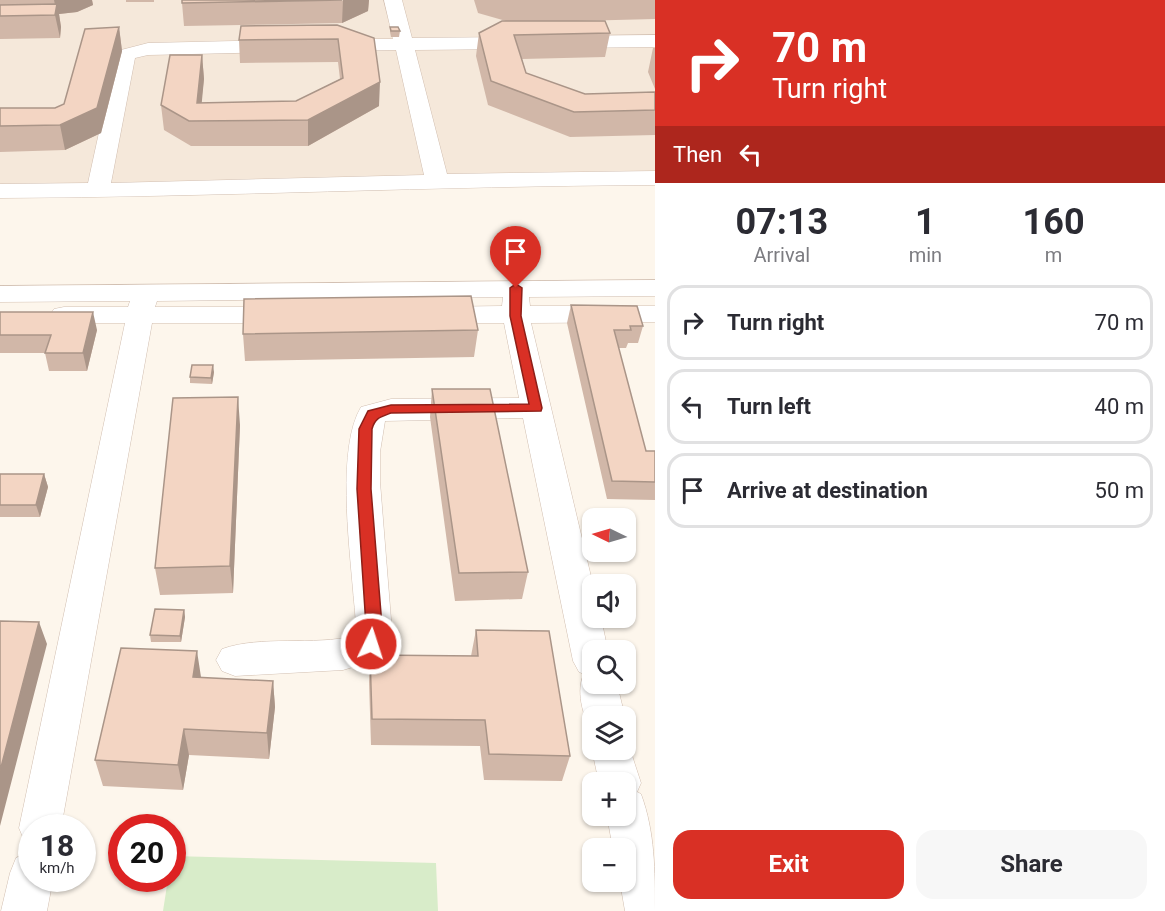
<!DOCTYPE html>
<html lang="en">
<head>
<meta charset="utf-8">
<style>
	:root { --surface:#fff; --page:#f7f7f7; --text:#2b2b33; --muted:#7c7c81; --line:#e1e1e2; --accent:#d93025 }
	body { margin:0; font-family:Roboto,sans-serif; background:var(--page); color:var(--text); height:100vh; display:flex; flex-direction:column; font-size:22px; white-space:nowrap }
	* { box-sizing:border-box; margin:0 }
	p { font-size:20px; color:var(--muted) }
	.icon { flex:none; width:33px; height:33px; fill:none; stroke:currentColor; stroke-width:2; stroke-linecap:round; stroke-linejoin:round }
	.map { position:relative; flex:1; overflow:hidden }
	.panel { display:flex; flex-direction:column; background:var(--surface); width:510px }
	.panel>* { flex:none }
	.guide { background:#d93025; color:#fff; overflow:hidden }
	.needle { width:39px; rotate:275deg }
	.tools { position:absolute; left:582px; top:508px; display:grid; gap:12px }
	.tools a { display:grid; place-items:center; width:54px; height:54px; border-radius:12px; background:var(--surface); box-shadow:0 2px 4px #0004; font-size:30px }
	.speed { position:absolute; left:18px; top:814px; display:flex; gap:12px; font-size:30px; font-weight:700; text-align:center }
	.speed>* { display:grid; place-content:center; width:78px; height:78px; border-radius:50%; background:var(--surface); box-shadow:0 2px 4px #0004; line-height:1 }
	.speed small { font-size:15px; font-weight:400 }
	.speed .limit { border:9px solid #d22; background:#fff; color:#111 }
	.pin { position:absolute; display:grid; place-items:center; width:51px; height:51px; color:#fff; margin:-62px -26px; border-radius:50% 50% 50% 0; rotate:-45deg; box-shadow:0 0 6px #0007 }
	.pin .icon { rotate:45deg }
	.me { position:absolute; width:66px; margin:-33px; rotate:4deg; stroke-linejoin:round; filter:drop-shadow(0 0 4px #0008) }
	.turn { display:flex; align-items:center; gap:21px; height:126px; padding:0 18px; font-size:27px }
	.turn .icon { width:78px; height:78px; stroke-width:2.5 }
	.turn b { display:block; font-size:42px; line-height:51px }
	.then { display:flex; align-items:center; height:57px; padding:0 18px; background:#0003; gap:12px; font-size:22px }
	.eta { display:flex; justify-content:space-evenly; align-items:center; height:102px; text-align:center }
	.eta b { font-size:36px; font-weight:700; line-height:42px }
	.button { display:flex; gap:12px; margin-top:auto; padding:12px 18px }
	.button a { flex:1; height:69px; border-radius:18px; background:var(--accent); color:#fff; font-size:24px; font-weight:700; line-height:69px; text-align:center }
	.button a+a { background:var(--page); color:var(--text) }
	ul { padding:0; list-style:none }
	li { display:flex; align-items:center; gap:18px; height:75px; margin:0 12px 9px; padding:0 6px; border:3px solid var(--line); border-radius:18px }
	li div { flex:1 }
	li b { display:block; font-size:22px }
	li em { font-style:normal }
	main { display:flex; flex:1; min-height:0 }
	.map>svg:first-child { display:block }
	.residential { fill:#f5e8da }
	.green { fill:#d8ecc9 }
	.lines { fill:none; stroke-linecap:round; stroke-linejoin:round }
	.minor-casing { stroke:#d1beb0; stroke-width:1 }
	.minor { fill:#fff; fill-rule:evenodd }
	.wall { fill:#d1b7a8 }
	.shaded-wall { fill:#aa9588 }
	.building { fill:#f3d5c3; stroke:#aa9588; stroke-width:1.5 }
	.route { fill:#d93025; stroke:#8d1f18; stroke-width:1.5 }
</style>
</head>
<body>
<main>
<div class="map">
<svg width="655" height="911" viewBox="0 0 655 911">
	<rect width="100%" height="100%" fill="#fdf6ec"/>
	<!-- residential -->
	<path class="residential" d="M0,0H655V184L0,197Z"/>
	<!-- green -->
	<path class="green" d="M173,856L436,863L438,911H163L168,879H172Z"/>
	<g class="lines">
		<defs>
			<path id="minor" d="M384,0H402L412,38L519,37L526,39L529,43L526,47L519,49L415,50L447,174L655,171V185C437,186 218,197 0,198V184L88,183L115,59L121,50L148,43L282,40L289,42L292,46L289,50L282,52L148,55L135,58L111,183L424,175L396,50L332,51L325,49L322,45L325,41L332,39H393Z
				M655,35V47L566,48L559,46L556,42L559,38L566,36Z
				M655,280V296L529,297L530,306H655V322L531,323L593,585L592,618H601L608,651H592V684H617L625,717H592V730C582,716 576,689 584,674L579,672L573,661L523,418L385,421L380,452V482L392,632L391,641L380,659L343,670L235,676L222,671L216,660L222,649C261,635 313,646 355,636C357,621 354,605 353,590C349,542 337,447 361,407L391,399L519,398L504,323H433L423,321L419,315L423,309L433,307L502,306L503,297L157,301L155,307H287L297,309L301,315L297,321L287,323H152L61,828H32V845L25,842L19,828L125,323H64L54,321L50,315L54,309L64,307H128L130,301L0,302V286Z
				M626,737L641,783L637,792L641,794C655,832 655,871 655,911H625L620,882H626V849H613L607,816H626V783H599L592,750H626Z
				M32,851V879H53L47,911H1L10,873L16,858Z"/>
		</defs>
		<!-- minor casing -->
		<use href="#minor" class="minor-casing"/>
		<!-- minor -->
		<use href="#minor" class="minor"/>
	</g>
	<!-- wall -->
	<path class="wall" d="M0,0H92L93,5L77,12L59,14L61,27L60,38L0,39Z
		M126,0H154V2H126Z
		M369,0L368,11L342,23L184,26L182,3Z
		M474,0H655V19L576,21L610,33L605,57L522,59L526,73L585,94L655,92V135L570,137L488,105L476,56L479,33L506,21L478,13Z
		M337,25L379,106L308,146H191L164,130L161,105L202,55L204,79L201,103L296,101L340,79L338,62L240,63L239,40Z
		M119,27L122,51L101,133L65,150L0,152V108H55L64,104Z
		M390,27L400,31L399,37H391L390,32Z
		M653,48H655V89L648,72Z
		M571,305L643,326L638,343H628L626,348H618L646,451H655V500L607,499L567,323Z
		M0,312L97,330L87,371H49L45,353H0Z
		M478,330L474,357L245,361L243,334Z
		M214,372L212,384L190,383V377Z
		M432,389L528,572L522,599L455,601L430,417Z
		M240,425L233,593L160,595L155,568Z
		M0,474H44L48,487L40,517H0Z
		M184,610L185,617L181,642H151L150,635Z
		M476,630L570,756L562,781L484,780L480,746L371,745L369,682L370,655L471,656Z
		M201,678L273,681L275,707L269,759L189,755L183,790L103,786L95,760Z"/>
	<!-- shaded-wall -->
	<path class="shaded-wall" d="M54,0H92L93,5L77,12L59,14L61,27L60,38L55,15L56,10Z
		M343,0H369L368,11L342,23Z
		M119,27L122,51L101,133L65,150L60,125Z
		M202,55L204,79L200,121L197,103Z
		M380,82L379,106L308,146V120Z
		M93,312L97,330L87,371L83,353Z
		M213,365L214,372L212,384L211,378Z
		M238,397L240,425L233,593L230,566Z
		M44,474L48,487L40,517L36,505Z
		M184,610L185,617L181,642L180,636Z
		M39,622L47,644L0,826V771Z
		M197,651L201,677H193Z
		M273,681L275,707L269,759L267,733Z
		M184,729L189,755L183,790L178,765Z"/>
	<!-- building -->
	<path class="building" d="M182,0H342L182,3Z
		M57,4L55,15L0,16V5Z
		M502,21H605L610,33L514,35L526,73L585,94L655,92V110L574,112L491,81L479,33Z
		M337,25L374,38L380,82L308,120L189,121L161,105L170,55H202L197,103L296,101L343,78L338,39L239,40L241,26Z
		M119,27L97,108L60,125L0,126V108H55L64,104L85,29Z
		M390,27H398L400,31H391Z
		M471,296L478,330L243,334L244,299Z
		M571,305L637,306L643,326H630L631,330H614L646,451H655V482L612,481Z
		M0,312H93L83,353H45L51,335H0Z
		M192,365H213L211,378L190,377Z
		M432,389H490L528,572L459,573Z
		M238,397L230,566L155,568L173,398Z
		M0,474H44L36,505H0Z
		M155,609L184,610L180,636L150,635Z
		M0,621L39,622L0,771Z
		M476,630L549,631L570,756L489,754L485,720L372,719L370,655L478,656Z
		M121,648L197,651L193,677L273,681L267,733L184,729L178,765L95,760Z"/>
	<!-- route -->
	<path class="route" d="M516,284L522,288L521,316L542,408L541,411L391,413C380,417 375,418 372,429L371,489L382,626L377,649L371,651L365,649L363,644L366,626L357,489L359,429L368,411L391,405L529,404L510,316V288Z"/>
</svg>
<div class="tools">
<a><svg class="needle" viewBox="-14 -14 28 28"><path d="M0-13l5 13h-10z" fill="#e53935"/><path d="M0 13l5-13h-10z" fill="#7c7c81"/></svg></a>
<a><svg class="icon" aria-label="sound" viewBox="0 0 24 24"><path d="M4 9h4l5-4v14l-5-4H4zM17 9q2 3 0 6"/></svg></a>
<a><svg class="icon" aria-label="search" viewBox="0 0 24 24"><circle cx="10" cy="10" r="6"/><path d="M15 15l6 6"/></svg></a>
<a><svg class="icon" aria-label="layers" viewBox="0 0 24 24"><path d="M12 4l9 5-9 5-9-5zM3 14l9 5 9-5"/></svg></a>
<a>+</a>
<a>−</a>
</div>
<div class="speed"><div>18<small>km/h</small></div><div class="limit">20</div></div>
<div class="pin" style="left:516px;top:288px;background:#d93025"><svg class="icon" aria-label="arrive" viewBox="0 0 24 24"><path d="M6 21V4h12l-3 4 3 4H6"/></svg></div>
<svg class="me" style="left:371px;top:644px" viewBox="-20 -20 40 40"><circle r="17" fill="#d93025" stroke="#fff" stroke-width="3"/><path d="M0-11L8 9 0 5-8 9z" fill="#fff"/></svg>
</div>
<section class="panel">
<div class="guide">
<div class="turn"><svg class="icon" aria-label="right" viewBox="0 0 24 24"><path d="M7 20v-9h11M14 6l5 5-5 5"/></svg><div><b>70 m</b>Turn right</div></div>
<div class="then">Then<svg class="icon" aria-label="left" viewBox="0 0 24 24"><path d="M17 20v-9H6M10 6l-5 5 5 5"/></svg></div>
</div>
<div class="eta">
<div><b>07:13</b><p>Arrival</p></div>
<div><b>1</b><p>min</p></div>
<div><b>160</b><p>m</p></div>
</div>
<ul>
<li><svg class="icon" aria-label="right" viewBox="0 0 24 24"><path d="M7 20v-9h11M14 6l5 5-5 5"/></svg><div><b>Turn right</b></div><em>70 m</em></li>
<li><svg class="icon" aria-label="left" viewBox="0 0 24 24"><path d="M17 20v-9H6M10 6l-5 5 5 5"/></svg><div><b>Turn left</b></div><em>40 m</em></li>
<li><svg class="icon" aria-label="arrive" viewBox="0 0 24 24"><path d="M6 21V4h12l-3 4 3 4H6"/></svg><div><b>Arrive at destination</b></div><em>50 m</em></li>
</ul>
<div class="button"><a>Exit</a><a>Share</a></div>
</section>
</main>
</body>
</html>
